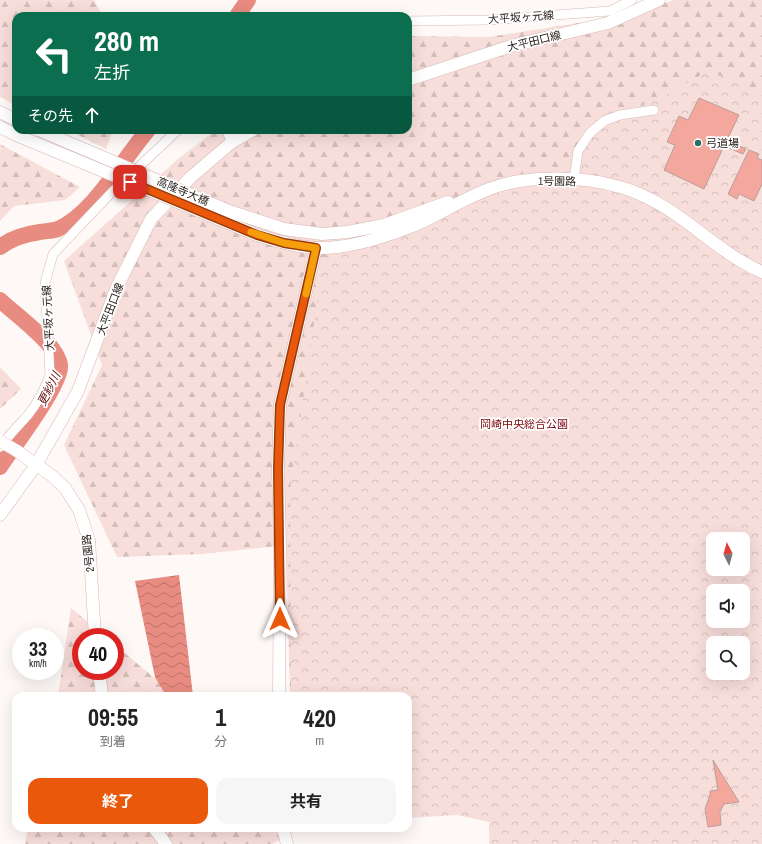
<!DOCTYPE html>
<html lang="ja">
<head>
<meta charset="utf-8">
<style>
	:root { --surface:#fff; --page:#f6f6f6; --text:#222; --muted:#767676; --accent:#ea580c }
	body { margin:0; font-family:"Archivo Narrow","Noto Sans JP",sans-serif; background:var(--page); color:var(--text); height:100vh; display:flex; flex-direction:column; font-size:15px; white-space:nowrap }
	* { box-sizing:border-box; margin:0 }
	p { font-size:13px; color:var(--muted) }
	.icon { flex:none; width:22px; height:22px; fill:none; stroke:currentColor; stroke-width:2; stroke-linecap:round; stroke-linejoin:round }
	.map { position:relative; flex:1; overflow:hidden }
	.drawer { position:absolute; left:12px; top:692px; width:400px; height:140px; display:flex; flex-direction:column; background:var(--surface); border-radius:12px; box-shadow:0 4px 16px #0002 }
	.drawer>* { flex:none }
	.banner { position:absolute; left:12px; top:12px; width:400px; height:122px; border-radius:12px; box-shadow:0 4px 16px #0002; background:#0b6e4f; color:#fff; overflow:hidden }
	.needle { width:26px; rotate:354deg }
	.fabs { position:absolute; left:706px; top:532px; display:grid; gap:8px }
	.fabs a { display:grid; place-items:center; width:44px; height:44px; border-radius:8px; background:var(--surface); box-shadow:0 4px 16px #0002; font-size:20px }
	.speed { position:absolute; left:12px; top:628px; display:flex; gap:8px; font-size:20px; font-weight:700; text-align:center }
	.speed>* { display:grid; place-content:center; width:52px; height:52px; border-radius:50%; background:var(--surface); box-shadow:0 4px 16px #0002; line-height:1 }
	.speed small { font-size:10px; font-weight:400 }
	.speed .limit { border:6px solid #d22; background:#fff; color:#111 }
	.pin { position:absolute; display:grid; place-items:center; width:34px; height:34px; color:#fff; margin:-17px; border-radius:8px; box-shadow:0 2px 6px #0006 }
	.me { position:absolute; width:44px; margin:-22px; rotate:0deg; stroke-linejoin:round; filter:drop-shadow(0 0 3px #0008) }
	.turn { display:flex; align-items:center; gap:14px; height:84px; padding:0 16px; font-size:18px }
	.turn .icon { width:52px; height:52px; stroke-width:2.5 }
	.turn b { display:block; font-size:28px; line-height:34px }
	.then { display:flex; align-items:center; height:38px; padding:0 16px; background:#0003; gap:8px; font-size:15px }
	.eta { display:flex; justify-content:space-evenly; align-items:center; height:68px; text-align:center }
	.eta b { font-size:24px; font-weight:700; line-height:28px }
	.primary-button { display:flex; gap:8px; margin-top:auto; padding:8px 16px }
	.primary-button a { flex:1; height:46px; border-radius:12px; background:var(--accent); color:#fff; font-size:16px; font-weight:700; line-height:46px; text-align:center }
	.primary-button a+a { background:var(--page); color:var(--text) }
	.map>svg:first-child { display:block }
	.forest { fill:url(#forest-firs) }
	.park { fill:url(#park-crowns); fill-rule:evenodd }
	.water { fill:url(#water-waves) }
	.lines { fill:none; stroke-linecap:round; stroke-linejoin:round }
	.river { stroke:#e88b80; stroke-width:16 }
	.building { fill:#f3a79d; stroke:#ba9e9a }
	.minor-casing { stroke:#d6b9b5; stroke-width:10 }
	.tertiary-casing { stroke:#d6b9b5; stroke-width:13 }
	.minor { stroke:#fff; stroke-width:9 }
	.tertiary { stroke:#fff; stroke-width:12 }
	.tertiary-bridge-casing { stroke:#d6b9b5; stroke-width:13; stroke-linecap:butt }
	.tertiary-bridge { stroke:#fff; stroke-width:12 }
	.route-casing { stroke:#983908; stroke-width:10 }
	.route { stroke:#ea580c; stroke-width:7 }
	.slow { stroke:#f59e0b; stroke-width:7 }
	.poi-dot { fill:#2c7062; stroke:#fff; stroke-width:1.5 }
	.labels { text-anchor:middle; stroke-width:3.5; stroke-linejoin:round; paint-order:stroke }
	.street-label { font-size:11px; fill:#241a18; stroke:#fff }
	.poi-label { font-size:11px; fill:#241a18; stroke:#fff; text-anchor:start }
	.park-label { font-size:11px; fill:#7a050a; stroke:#fff }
	.water-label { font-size:12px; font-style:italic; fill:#630f0e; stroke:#fff }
</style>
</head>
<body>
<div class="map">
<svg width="762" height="844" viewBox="0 0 762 844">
	<defs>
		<pattern id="forest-firs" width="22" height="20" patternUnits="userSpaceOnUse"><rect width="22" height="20" fill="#f8deda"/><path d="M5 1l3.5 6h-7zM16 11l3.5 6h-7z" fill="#d4beba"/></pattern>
		<pattern id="park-crowns" width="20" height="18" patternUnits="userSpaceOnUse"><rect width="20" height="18" fill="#f8deda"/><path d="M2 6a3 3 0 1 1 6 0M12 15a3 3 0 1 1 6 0" fill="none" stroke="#d4beba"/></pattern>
		<pattern id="water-waves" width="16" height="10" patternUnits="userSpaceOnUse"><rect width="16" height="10" fill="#e88b80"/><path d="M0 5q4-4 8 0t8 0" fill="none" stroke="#bc7168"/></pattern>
	</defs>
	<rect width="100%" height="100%" fill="#fef8f7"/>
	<!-- forest -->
	<path class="forest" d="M0,0H94L103,16H16V105L0,97Z
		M674,0H762V192L318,696H290L286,545L202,554L117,557L64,445L102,365L64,261L178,159L216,130H408V36L489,37L623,16Z
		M68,130H113L106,149Z
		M0,144L80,187L65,200L14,206L0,221Z
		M0,367L21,389L0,409Z
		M71,608L106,637H81V671H115V645L176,696H58Z
		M28,828H300L272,844H25Z"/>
	<!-- park -->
	<path class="park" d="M708,71L762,94V844H489V822L457,815L408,818V696H291L290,490L320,282L328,254L383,242L431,223L492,193L523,184L564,183L598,116L649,104ZM713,539H743V569H713ZM713,591H743V621H713ZM713,643H743V673H713Z"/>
	<!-- water -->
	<path class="water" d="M179,575L193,696H166L155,677L135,581Z"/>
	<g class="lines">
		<!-- river -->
		<path class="river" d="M237,16L248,0
			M0,247C12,238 25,234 40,232C45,231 53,231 58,229C94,213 122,160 148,130
			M0,300C15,314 45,336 55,353C57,356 61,364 60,367C59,388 13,447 0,467"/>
	</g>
	<!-- building -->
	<path class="building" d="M699,98L739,115L727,140L746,149L743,154L724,146L704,189L664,170L675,145L667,142L679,116L688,120Z
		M749,150L759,154L757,158L762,160V184L754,201L739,194L737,199L728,194Z
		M713,760L739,802L724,804L720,812L721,825L708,827L705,809L710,795V791L718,790Z"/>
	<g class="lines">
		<defs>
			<path id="minor" d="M408,21L489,20L610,11L632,0
				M226,130L232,142
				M574,180L578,151L590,133L604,121L620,115L654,110
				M0,447C9,435 18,426 28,415C37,404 46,387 50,374L45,283L53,254L113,191L178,130"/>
			<path id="tertiary" d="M408,80L511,46L608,23L659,0
				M0,112L16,120
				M0,127L16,135
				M284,229L322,234L348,232L384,225L448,202
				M257,235C276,241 296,247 316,248C347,249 382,238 410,227C438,216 463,198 492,188C527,175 584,176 620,187C677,203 710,249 762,272
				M17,451L51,475L65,488L79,510L89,540L95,637
				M0,515L36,465L78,391L116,289L151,219L191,177L232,142L253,130
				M99,671L102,696
				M279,696L280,544L278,469L280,405L316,248
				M154,828L166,844
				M283,828L287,844"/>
		</defs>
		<!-- minor casing -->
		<use href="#minor" class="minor-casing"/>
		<!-- tertiary casing -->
		<use href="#tertiary" class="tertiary-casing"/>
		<!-- minor -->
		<use href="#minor" class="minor"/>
		<!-- tertiary -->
		<use href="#tertiary" class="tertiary"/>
		<defs>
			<path id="tertiary-bridge" d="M39,130L229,211L284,229
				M16,135L257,235
				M0,441L17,451"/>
		</defs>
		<!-- tertiary-bridge casing -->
		<use href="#tertiary-bridge" class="tertiary-bridge-casing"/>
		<!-- tertiary-bridge -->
		<use href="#tertiary-bridge" class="tertiary-bridge"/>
	</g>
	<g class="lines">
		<defs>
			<path id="route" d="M130,182L257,235L284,243L316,248L280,405L278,469L280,619"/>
		</defs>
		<!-- route casing -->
		<use href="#route" class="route-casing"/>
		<!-- route -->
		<use href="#route" class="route"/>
		<!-- slow -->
		<path class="slow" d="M251,232L284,243L316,248L306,294"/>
	</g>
	<!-- markers -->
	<circle class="poi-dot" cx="698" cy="143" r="4"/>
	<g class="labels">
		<!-- street labels -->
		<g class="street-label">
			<text transform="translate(521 17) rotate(-4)" y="4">大平坂ヶ元線</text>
			<text transform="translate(534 41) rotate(-14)" y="4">大平田口線</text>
			<text transform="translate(557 181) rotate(1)" y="4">1号園路</text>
			<text transform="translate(183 191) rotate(23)" y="4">高隆寺大橋</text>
			<text transform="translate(110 309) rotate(-69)" y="4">大平田口線</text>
			<text transform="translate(48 318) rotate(-93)" y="4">大平坂ヶ元線</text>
			<text transform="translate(88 553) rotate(-96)" y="4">2号園路</text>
		</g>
		<!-- poi labels -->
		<g class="poi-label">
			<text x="706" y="147">弓道場</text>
		</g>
		<!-- park labels -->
		<g class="park-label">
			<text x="524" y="428">岡崎中央総合公園</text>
		</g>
		<!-- water labels -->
		<g class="water-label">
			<text transform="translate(49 389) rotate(-63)" y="4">更紗川</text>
		</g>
	</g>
</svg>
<div class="fabs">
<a><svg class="needle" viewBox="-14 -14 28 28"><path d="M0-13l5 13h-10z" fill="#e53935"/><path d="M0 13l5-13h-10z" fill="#767676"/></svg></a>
<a><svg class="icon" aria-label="sound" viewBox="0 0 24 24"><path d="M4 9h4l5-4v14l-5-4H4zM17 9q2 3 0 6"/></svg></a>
<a><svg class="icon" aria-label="search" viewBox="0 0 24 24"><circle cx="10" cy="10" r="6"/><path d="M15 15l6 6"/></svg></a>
</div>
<div class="speed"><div>33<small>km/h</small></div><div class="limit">40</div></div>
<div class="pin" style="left:130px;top:182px;background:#d93025"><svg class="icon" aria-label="arrive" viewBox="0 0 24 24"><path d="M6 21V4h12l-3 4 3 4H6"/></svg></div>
<svg class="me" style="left:280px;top:619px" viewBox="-20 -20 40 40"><path d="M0-17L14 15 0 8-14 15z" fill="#ea580c" stroke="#fff" stroke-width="4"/></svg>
<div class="banner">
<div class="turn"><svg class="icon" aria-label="left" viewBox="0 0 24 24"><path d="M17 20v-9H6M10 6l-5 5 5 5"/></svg><div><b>280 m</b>左折</div></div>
<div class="then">その先<svg class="icon" aria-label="ahead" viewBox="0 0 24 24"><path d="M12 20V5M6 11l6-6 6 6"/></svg></div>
</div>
<section class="drawer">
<div class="eta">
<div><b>09:55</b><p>到着</p></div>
<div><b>1</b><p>分</p></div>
<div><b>420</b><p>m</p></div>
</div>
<div class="primary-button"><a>終了</a><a>共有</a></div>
</section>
</div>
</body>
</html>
